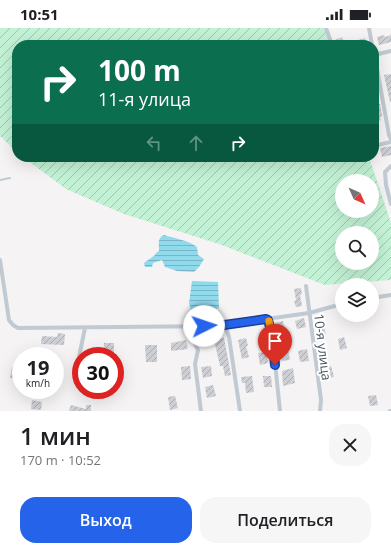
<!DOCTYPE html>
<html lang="ru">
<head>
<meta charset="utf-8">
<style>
	:root { --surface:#fff; --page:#f6f6f6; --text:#202124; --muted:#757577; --accent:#2563eb }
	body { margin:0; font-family:"Open Sans",sans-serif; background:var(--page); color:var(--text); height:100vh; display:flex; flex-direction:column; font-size:15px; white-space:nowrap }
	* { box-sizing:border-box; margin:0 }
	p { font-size:13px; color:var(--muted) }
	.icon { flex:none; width:22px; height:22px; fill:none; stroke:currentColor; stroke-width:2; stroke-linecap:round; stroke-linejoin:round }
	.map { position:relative; height:383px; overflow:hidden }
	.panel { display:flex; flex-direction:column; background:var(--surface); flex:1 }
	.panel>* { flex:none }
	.banner { position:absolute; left:12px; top:12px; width:367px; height:122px; border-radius:16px; box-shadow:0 4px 16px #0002; background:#0b6e4f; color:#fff; overflow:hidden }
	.needle { width:26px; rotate:135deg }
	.fabs { position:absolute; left:335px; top:146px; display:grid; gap:8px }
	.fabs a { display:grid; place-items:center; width:44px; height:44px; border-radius:50%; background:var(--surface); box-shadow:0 4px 16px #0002; font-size:20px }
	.speed { position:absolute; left:12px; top:319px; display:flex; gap:8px; font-size:20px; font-weight:700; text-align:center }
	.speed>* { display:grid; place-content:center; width:52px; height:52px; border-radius:50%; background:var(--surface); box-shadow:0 4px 16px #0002; line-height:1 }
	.speed small { font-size:10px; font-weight:400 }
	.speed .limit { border:6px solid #d22; background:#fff; color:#111 }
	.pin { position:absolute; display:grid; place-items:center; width:34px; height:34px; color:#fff; margin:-41px -17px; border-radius:50% 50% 50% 0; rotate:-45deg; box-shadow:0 0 4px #0007 }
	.pin .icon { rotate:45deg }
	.me { position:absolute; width:44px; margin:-22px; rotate:86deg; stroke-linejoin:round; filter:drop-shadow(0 0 3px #0008) }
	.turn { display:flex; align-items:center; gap:14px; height:84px; padding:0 20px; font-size:18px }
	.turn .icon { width:52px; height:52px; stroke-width:2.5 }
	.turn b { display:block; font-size:28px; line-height:34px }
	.lanes { display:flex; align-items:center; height:38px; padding:0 20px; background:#0003; justify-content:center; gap:20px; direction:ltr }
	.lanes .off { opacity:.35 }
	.round { display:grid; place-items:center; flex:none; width:42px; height:42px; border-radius:16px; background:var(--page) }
	.summary { display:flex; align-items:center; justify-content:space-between; height:68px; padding:0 20px }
	h1 { font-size:24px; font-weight:600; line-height:30px }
	.button { display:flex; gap:8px; margin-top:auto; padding:8px 20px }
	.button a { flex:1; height:46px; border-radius:16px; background:var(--accent); color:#fff; font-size:16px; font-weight:600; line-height:46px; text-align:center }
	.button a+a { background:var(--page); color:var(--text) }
	.status { display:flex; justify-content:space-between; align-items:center; height:28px; padding:0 20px; background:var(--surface); direction:ltr }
	.status svg { height:11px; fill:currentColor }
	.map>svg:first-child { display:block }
	.garden { fill:url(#garden-furrows); fill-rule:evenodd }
	.water { fill:url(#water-rules) }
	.building { fill:url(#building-hatch) }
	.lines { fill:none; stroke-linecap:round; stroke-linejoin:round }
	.lane { stroke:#c1cad2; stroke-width:2 }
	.street { stroke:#c1cad2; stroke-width:4 }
	.route-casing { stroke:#184099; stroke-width:10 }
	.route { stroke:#2563eb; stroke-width:7 }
	.slow { stroke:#f59e0b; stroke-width:7 }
	.labels { text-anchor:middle; stroke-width:4; stroke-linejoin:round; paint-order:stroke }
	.street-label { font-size:13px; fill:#4a5661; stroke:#fff }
</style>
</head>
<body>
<div class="status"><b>10:51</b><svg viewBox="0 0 49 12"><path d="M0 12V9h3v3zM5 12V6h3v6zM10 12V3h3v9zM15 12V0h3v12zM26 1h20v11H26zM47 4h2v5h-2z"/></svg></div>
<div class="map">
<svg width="391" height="383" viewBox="0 0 391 383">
	<defs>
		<pattern id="garden-furrows" width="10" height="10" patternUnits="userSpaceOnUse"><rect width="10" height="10" fill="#c3f1d5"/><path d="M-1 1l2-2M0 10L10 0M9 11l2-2" fill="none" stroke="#a0c6b0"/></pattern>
		<pattern id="water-rules" width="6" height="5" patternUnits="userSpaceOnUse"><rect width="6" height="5" fill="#90daee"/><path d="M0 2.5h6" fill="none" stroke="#78b4c4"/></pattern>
		<pattern id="building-hatch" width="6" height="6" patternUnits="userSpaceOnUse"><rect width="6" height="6" fill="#cdcfd5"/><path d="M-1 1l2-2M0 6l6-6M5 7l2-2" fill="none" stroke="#a8abb0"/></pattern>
	</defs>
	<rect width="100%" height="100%" fill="#f5f3f3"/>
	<!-- garden -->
	<path class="garden" d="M0,0H325L331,17H17V124L0,108Z
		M23,129H369L391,195V252L325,257L219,216L124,186L66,161ZM342,153H372V183H342ZM342,205H372V235H342Z"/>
	<!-- water -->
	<path class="water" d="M164,207C174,210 190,213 197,219L198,227L204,231L199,239L194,244L177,243L165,239L162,232L153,235L152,239H145L144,235L155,227L156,225L159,223C159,216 157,210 164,207Z
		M192,253L218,254L219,280L206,283H191L189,275Z"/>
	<!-- building -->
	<path class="building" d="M384,7L385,9L391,7V14L379,17L377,9Z
		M342,9L344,16L365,10L368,17H336L335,12Z
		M391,46V74H390L384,47Z
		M380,76L382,88L380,89L381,92L376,94L374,88V77Z
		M391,118V127L382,129L380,120Z
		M301,260L302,266L300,267L302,278L296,279L294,273L296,272L294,261Z
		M304,290L306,299L297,301L295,293Z
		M324,292L326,311L320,312L318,293Z
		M283,293L286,313L279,314L275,295Z
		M58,305L65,306L64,317L41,316L42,308L57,309Z
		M344,309L347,320L340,322L338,311Z
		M224,310L231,347L225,348L223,338H220L214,312Z
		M246,310L248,318H246L249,329L242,331L238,312Z
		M186,312L188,321L171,323V315Z
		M104,315H114V328H104Z
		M145,317H157V334H146Z
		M288,321L290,332L282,333L280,323Z
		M307,321L309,333L300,334L298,323Z
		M266,324L268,335L260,337L258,325Z
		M190,338L191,351L182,352L181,339Z
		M211,338L212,348L203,350L201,339Z
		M331,338L334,349L325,351L323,340Z
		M12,339L21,340L20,352L10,350Z
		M293,340L295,355L283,358L282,343Z
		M252,348L254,364L246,365L245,355H242L241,349Z
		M263,348H271L272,359H264Z
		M213,357L216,368L207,370L205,359Z
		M376,367L378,377L370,378L368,368Z
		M175,368L178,380L170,382L168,369Z
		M32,372L42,374L41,382L31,381Z
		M71,377L86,381V377H91V383H69Z"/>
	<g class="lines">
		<!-- lane -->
		<path class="lane" d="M0,152L10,150"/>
		<!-- street -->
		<path class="street" d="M326,0L332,17
			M369,0L372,17
			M374,24L389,107L391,111
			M374,27L391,23
			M374,118L391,114
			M391,138L385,144L386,157L391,176
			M0,232L9,292L13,297L18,300L217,298L309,285L342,276
			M306,258L321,372L320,383
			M372,270L391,267
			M268,291L272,306L280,383
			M217,298L227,303L229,309L240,383
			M192,299V310L198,322L195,336L201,383
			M78,334L85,300
			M390,383H391"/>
	</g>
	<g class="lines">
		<defs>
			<path id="route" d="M204,298H217L266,291L268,292L272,306L275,337"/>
		</defs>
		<!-- route casing -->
		<use href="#route" class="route-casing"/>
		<!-- route -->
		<use href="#route" class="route"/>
		<!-- slow -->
		<path class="slow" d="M269,293L273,314"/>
	</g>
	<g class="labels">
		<!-- street labels -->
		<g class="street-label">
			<text transform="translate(323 319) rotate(83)" y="5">10-я улица</text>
		</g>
	</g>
</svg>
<div class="fabs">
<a><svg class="needle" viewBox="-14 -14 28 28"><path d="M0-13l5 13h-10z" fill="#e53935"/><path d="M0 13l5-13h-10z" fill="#757577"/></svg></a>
<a><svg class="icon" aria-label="search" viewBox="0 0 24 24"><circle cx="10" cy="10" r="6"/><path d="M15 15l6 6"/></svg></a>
<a><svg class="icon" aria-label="layers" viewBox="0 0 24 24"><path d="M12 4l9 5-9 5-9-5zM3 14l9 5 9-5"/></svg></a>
</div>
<div class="speed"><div>19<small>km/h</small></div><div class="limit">30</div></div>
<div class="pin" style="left:275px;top:337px;background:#d93025"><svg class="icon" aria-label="arrive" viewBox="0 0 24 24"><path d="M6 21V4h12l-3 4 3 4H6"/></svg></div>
<svg class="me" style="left:204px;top:298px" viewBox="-20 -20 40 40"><circle r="19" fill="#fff"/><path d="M0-13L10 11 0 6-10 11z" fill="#2563eb"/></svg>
<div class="banner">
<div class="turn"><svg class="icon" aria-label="right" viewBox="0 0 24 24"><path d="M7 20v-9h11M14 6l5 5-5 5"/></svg><div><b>100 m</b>11-я улица</div></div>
<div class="lanes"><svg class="icon off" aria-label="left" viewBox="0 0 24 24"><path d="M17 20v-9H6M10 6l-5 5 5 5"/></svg><svg class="icon off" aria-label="ahead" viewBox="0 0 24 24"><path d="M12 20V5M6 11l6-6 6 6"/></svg><svg class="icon" aria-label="right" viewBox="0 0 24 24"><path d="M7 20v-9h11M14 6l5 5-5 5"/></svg></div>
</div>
</div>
<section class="panel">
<div class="summary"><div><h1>1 мин</h1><p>170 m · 10:52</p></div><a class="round"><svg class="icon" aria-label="close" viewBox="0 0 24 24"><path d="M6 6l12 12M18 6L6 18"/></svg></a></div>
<div class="button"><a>Выход</a><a>Поделиться</a></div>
</section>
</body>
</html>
